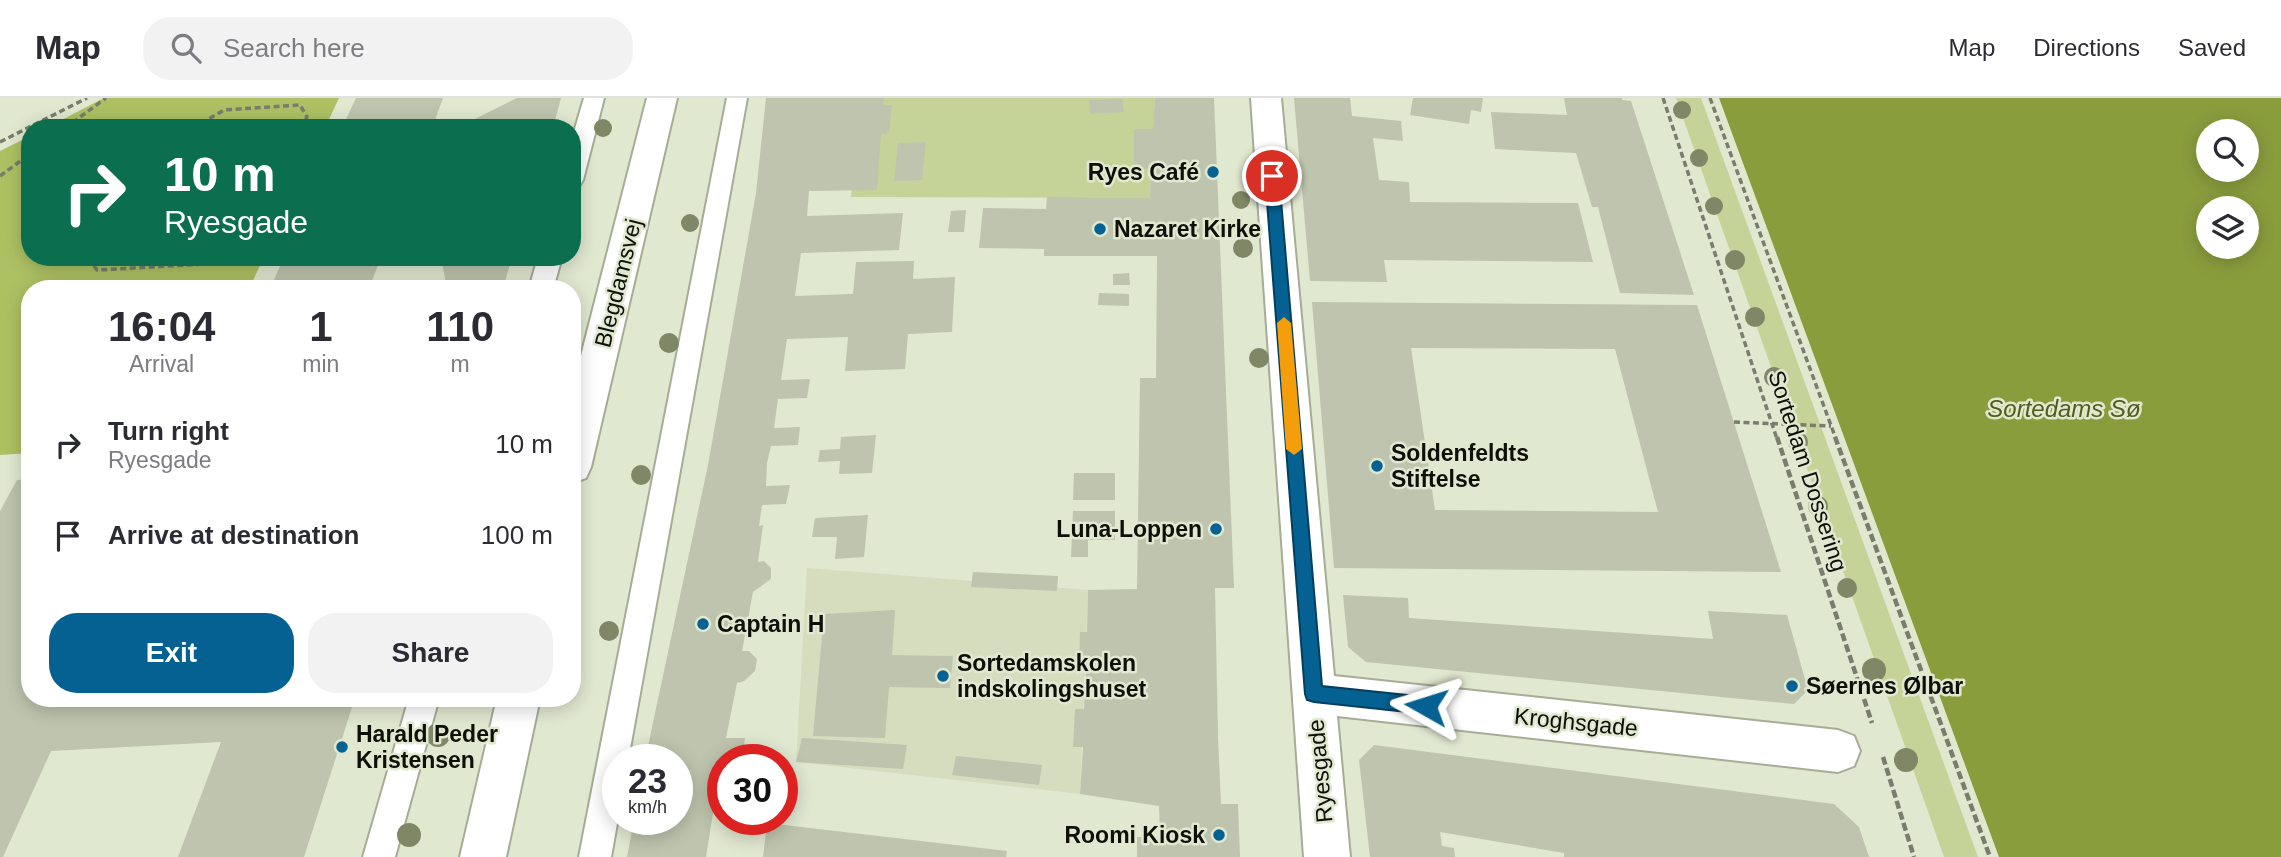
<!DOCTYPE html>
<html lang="en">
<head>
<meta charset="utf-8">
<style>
	:root { --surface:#fff; --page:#f2f2f3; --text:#2b2b33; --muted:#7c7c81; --line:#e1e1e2; --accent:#046191 }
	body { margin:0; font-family:Helvetica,sans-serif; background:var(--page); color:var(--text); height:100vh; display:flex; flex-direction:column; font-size:26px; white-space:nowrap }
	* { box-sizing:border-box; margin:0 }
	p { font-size:23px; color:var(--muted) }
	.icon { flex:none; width:38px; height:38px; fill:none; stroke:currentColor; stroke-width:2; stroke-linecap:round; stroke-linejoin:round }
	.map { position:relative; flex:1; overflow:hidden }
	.side { position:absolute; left:21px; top:182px; width:560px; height:427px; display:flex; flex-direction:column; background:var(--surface); border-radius:28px; box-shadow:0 4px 18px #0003 }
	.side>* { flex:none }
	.top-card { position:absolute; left:21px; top:21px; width:560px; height:147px; border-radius:28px; box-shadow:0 4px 18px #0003; background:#0b6e4f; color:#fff; overflow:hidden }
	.buttons { position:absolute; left:2196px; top:21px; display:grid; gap:14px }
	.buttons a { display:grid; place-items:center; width:63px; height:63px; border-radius:50%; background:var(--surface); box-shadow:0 4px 18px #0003; font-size:35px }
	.speed { position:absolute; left:602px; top:646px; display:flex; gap:14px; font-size:35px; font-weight:700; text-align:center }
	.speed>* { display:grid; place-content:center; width:91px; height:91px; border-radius:50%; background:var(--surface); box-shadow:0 4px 18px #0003; line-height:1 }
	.speed small { font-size:18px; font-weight:400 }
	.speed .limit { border:10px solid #d22; background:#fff; color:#111 }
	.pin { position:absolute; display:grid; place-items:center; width:60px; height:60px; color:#fff; margin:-30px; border:4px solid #fff; border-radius:50%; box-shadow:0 2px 7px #0007 }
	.me { position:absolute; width:77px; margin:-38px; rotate:276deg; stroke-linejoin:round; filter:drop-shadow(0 0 5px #0008) }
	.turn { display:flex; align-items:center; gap:24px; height:147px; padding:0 28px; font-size:32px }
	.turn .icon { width:91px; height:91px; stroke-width:2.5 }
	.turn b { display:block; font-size:49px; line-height:60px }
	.eta { display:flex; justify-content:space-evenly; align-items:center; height:119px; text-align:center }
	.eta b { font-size:42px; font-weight:800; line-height:49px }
	.cta { display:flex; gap:14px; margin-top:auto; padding:14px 28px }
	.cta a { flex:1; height:80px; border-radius:28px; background:var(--accent); color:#fff; font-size:28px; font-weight:800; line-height:80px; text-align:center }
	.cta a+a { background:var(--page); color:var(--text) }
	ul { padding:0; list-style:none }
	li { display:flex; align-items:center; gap:21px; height:91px; padding:0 28px }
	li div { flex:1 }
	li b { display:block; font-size:26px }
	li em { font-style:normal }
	header { display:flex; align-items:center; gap:42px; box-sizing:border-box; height:98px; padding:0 35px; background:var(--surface); border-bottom:2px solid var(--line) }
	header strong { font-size:33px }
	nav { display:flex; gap:38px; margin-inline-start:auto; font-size:24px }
	.search { width:490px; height:63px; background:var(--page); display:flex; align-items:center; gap:18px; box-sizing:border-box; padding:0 24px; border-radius:28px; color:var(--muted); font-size:26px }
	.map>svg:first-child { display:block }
	.built { fill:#d5ddbe }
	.green { fill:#c5d399 }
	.forest { fill:#adc163 }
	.water { fill:#8a9d3d; fill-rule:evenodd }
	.building { fill:#bec4ad; fill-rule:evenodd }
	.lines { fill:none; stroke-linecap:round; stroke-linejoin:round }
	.lane-casing { stroke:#a6ac95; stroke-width:4 }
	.street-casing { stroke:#a6ac95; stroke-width:4 }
	.secondary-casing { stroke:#a6ac95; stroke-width:4 }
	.path-far1 { stroke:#797d6e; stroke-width:3.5; stroke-dasharray:6 3.5; stroke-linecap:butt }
	.path { stroke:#797d6e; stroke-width:4.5; stroke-dasharray:8 3.5; stroke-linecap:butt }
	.lane { fill:#fff; fill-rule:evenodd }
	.street { fill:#fff; fill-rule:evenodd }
	.secondary { fill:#fff; fill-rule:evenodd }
	.tree { fill:#7f8766 }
	.route { fill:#046191; stroke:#033f5e; stroke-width:2 }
	.slow { fill:#f59e0b }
	.poi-dot { fill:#046191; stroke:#e1e8d0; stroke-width:2.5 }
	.labels { text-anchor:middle; stroke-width:5; stroke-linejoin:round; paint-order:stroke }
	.poi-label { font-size:23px; font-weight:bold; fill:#0d0f08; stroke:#e1e8d0; text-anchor:start }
	.street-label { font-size:23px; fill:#0d0f08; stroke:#e1e8d0 }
	.water-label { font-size:24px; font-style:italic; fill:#515d1a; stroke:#e1e8d0 }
</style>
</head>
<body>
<header>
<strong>Map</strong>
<div class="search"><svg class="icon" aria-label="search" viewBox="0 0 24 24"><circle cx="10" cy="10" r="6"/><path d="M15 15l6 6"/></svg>Search here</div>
<nav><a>Map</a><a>Directions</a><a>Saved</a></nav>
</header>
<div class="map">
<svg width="2281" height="759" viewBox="0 0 2281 759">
	<rect width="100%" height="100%" fill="#e1e8d0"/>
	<!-- built -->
	<path class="built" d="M807,470L1088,492L1080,696L796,664Z"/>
	<!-- green -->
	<path class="green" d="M859,0H1155L1150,100L851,99Z
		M1676,0H1701L1978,759H1944Z"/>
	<!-- forest -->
	<path class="forest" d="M104,0H339L325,30H46Z
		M30,38V159H264L249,191H30V355L0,357V53Z"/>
	<!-- water -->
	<path class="water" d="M1719,0H2281V759H1999ZM2208,33H2247V72H2208ZM2208,110H2247V149H2208Z"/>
	<!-- building -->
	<path class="building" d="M356,0H443L432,30H342Z
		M517,0H561L553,30H457Z
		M766,0H884L883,7H892L889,35L881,36L877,92L809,93L807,118L903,115L899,152L801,155L795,198L853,196L856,164L914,163L913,181L955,179L952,234L908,236L905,271L845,273L848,239L787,241L781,282L810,281L807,300L778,301L774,330L800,329L798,347L771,348L767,365L766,388L790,387L786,406L762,407L759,428L763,427L758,464L764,463L771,470V481L753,494L742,553H749L757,561L755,573L744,583L737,585L726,640H745L742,662H723L721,665L706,759H627L634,721H677V662H645L708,367L756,95Z
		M1155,0H1214L1234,490H1215L1218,639L1221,706H1238L1240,759H1137V739H1160L1159,708L1080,696L1083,649H1073L1075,611H1084L1086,569H1079L1080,534H1087L1088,492L1137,491L1140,280H1156L1157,158H1044V151L979,150L983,110L1046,111L1047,99L1150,100L1151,71H1134V31H1153Z
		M1294,0H1350L1352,18L1401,23L1403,43L1373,40L1379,82L1409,84L1410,104L1578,105L1593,164L1384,162L1387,184L1310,183Z
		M1413,0H1483L1481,14L1471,12L1469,26L1410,17Z
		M1564,0H1622V2L1631,3L1694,197L1620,195L1598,109H1592L1576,55L1495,51L1491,14L1567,17Z
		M1122,1L1124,14L1090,16L1089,2Z
		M926,44L922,82L894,83L898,45Z
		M966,112L964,134H948L951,113Z
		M284,159H381L369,191H270Z
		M441,159H512L503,191H447Z
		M1129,175L1130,187H1113V176Z
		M1099,195L1129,196V208L1098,207Z
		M1312,204L1697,207L1781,474L1334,470ZM1411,250L1615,251L1658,414L1435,412Z
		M876,337L872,375L839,376L840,363L818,364L820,352L840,351L841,339Z
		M1074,375H1115V402H1073Z
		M30,381V600H355L304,759H178L221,644L51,653L3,759H0V413L17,382Z
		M1073,413H1115V442H1088V459H1071Z
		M868,417L864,459L835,461L837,439H812L815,420Z
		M973,474L1058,478L1057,493L971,489Z
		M1343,497L1408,500L1409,520L1713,541L1708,513L1787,517L1808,592L1794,606L1366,564L1348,549Z
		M895,512L892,557L953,558L950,590L889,589L885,640L813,638L824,516Z
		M802,640L907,647L903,671L796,664Z
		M1374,647L1834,706L1859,729L1869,759H1564V755L1440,734L1442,748L1454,750L1455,759H1370L1359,662Z
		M956,658L1042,667L1039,687L952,677Z
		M767,725L1007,753L1006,759H763Z"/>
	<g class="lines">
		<defs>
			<path id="lane" d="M584,0H604L583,82L580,87L572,90V41Z
				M727,0H747L628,662H618V720L611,759H579Z
				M538,159H562L553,191H529Z
				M409,600H439L395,759H363Z"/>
			<path id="street" d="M1251,0H1281L1334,578L1838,632L1854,638L1860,653L1854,668L1838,674L1337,618L1350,759H1304Z"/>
			<path id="secondary" d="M647,0H677L591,369L586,380L572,385V293Z
				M497,600H540L506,759H460Z"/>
		</defs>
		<!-- lane casing -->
		<use href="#lane" class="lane-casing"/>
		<!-- street casing -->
		<use href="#street" class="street-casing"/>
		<!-- secondary casing -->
		<use href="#secondary" class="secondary-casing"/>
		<!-- path-far1 -->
		<path class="path-far1" d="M1663,0L1777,341
			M1710,0L1836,341
			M65,30L106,0
			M193,30L224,12L300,7L307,19L302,30
			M0,44L87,0
			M0,78L30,56
			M93,159L92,165L97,172L243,164L245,159
			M1734,324L1831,328"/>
		<!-- path -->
		<path class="path" d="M1777,339L1872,625
			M1835,339L1990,759
			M1883,659L1914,759"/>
		<!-- lane -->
		<use href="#lane" class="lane"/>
		<!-- street -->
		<use href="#street" class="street"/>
		<!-- secondary -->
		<use href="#secondary" class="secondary"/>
	</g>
	<!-- trees -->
	<g class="tree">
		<circle cx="1682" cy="12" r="9"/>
		<circle cx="603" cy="30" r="9"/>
		<circle cx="1699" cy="60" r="9"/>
		<circle cx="1241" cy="102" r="9"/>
		<circle cx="1714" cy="108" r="9"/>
		<circle cx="690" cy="125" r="9"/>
		<circle cx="1243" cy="150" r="10"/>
		<circle cx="1735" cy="162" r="10"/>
		<circle cx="1755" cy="219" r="10"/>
		<circle cx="669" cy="245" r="10"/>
		<circle cx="1259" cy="260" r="10"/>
		<circle cx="1774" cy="279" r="10"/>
		<circle cx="1798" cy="344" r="10"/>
		<circle cx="641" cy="377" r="10"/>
		<circle cx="1818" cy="408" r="10"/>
		<circle cx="1847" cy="490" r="10"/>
		<circle cx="609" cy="533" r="10"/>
		<circle cx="1874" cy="572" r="12"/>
		<circle cx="438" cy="637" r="12"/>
		<circle cx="1906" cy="662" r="12"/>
		<circle cx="409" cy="737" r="12"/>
	</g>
	<!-- route -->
	<path class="route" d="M1272,73L1279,78L1322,588L1426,599L1432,602L1435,608L1432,613L1426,616L1314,604L1307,602L1305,596L1265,78Z"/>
	<!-- slow -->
	<path class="slow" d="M1284,219L1291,225L1302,351L1294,357L1286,351L1277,225Z"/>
	<!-- markers -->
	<g class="poi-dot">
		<circle cx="1213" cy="74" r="7"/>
		<circle cx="1100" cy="131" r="7"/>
		<circle cx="1377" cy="368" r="7"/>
		<circle cx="1216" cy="431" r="7"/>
		<circle cx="703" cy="526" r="7"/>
		<circle cx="943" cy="578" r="7"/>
		<circle cx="1792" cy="588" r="7"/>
		<circle cx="342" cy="649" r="7"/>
		<circle cx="1219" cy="737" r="7"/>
	</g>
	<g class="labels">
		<!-- poi labels -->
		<g class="poi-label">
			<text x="1199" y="82" text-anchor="end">Ryes Café</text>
			<text x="1114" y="139">Nazaret Kirke</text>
			<text x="1391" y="363">Soldenfeldts<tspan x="1391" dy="26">Stiftelse</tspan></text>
			<text x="1202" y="439" text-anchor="end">Luna-Loppen</text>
			<text x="717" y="534">Captain H</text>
			<text x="957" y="573">Sortedamskolen<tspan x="957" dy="26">indskolingshuset</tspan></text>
			<text x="1806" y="596">Søernes Ølbar</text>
			<text x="356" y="644">Harald Peder<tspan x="356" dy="26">Kristensen</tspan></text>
			<text x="1205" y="745" text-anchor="end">Roomi Kiosk</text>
		</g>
		<!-- street labels -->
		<g class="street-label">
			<text transform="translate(618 185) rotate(-76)" y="8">Blegdamsvej</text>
			<text transform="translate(1808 373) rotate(72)" y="8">Sortedam Dossering</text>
			<text transform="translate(1576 624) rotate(6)" y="8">Kroghsgade</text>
			<text transform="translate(1320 673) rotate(-95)" y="8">Ryesgade</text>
		</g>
		<!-- water labels -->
		<g class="water-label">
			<text x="2064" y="319">Sortedams Sø</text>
		</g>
	</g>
</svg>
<div class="buttons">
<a><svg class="icon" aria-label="search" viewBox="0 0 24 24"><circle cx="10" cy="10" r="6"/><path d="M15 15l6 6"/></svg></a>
<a><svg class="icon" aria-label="layers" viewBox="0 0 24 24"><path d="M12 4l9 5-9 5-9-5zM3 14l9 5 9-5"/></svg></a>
</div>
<div class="speed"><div>23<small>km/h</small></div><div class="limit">30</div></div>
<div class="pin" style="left:1272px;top:78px;background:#d93025"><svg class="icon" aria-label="arrive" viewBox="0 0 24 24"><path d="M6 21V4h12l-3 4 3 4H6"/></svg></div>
<svg class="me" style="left:1426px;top:608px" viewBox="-20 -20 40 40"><path d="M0-17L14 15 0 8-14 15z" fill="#046191" stroke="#fff" stroke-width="4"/></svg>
<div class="top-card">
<div class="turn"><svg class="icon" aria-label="right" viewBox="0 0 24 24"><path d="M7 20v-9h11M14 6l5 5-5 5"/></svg><div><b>10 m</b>Ryesgade</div></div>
</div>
<section class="side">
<div class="eta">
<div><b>16:04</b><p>Arrival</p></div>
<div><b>1</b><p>min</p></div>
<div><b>110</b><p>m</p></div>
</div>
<ul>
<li><svg class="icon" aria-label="right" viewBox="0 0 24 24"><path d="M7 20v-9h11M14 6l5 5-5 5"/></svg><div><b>Turn right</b><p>Ryesgade</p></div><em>10 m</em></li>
<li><svg class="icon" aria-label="arrive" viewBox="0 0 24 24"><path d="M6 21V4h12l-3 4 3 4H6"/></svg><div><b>Arrive at destination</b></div><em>100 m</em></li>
</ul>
<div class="cta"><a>Exit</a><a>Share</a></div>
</section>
</div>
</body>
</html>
